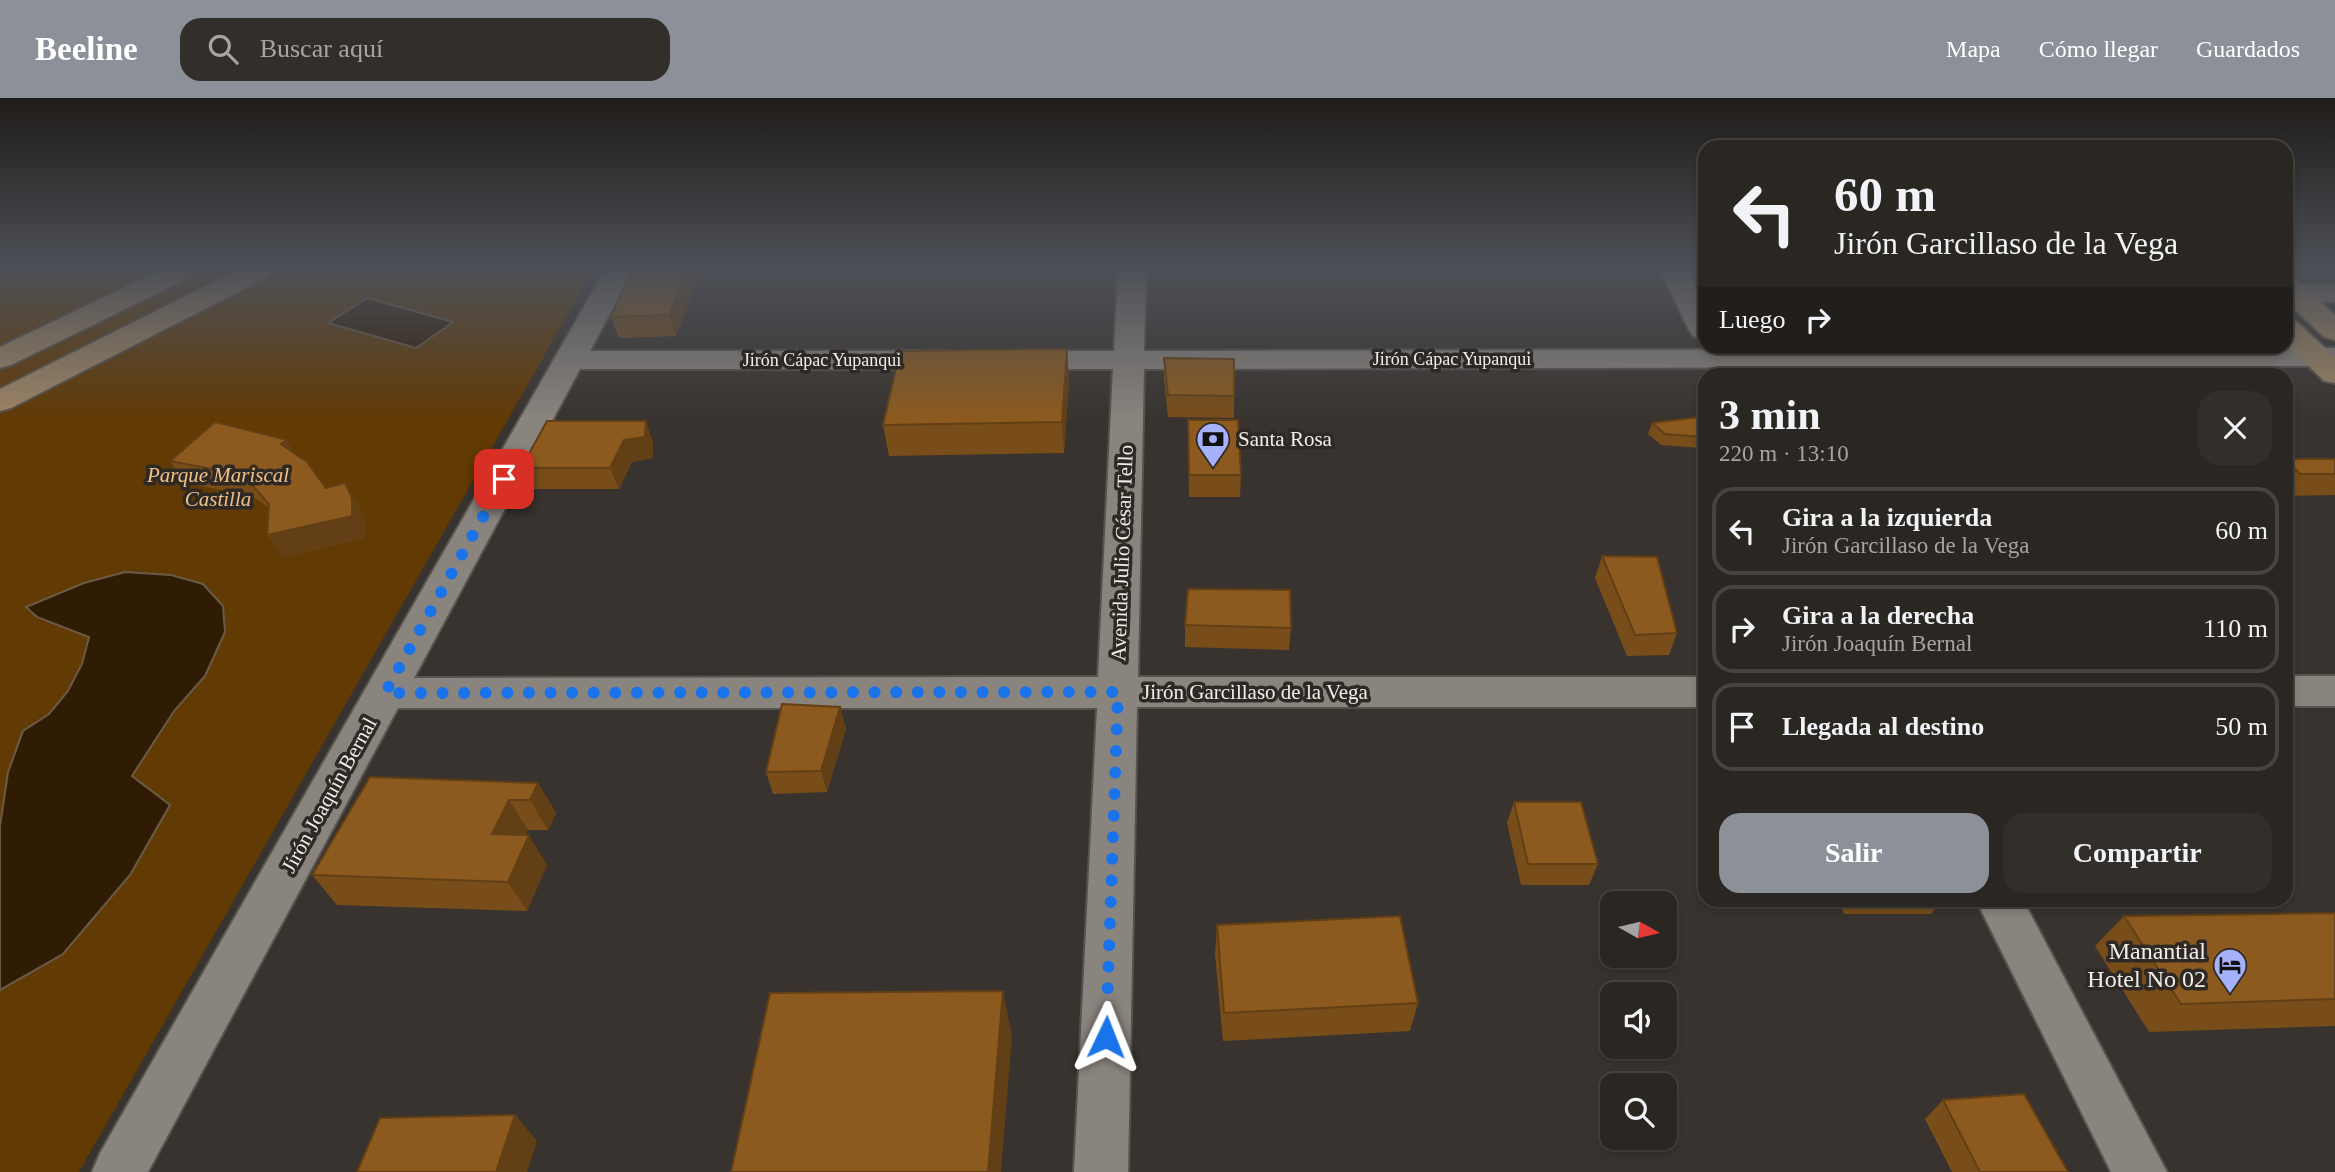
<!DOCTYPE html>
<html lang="es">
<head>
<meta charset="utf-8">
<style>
	:root { --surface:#2a2622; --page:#322e2a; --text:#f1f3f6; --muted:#a5a5a5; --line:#464340; --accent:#8c9099 }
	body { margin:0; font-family:Georgia,serif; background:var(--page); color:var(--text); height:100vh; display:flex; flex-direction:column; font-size:26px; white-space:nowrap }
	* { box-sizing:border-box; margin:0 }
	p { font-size:23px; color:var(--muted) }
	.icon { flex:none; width:38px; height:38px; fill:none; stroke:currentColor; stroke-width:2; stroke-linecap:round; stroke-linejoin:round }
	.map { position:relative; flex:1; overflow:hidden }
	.drawer { position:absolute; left:1698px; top:270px; width:595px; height:539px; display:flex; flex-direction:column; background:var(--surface); border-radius:21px; box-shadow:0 4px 10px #0003,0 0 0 2px var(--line) }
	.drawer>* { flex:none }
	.hud { position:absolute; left:1698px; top:42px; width:595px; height:214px; border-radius:21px; box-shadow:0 4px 10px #0003,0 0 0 2px var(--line); background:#2a2622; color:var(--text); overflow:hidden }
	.needle { width:46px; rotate:98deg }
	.buttons { position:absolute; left:1600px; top:793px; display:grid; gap:14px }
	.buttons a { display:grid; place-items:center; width:77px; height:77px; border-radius:14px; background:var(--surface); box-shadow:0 4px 10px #0003,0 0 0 2px var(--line); font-size:35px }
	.pin { position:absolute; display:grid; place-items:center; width:60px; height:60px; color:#fff; margin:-30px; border-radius:14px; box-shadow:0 4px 10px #0006 }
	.me { position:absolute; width:77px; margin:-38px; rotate:2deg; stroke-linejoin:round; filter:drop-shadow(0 0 5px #0008) }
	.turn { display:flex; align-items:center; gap:24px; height:147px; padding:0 21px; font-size:32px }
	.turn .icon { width:91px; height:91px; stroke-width:2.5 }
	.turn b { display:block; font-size:49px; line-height:60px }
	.then { display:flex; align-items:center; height:66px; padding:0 21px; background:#0003; gap:14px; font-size:26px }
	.round { display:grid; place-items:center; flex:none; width:74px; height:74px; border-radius:21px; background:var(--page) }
	.overview { display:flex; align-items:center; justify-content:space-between; height:119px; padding:0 21px }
	h1 { font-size:42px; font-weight:600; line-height:52px }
	.cta { display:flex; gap:14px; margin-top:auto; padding:14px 21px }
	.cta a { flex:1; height:80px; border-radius:21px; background:var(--accent); color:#fff; font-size:28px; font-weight:600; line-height:80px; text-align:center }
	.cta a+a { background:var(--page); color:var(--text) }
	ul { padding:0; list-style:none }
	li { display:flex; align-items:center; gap:21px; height:88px; margin:0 14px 10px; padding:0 7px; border:4px solid var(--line); border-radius:21px }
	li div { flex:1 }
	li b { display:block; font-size:26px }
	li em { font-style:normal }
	header { display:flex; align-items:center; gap:42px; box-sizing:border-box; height:98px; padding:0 35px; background:var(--accent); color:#fff }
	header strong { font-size:33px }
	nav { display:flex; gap:38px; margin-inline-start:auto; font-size:24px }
	.search { width:490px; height:63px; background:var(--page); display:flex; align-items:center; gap:18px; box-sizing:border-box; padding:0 24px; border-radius:21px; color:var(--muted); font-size:26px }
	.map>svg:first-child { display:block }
	.green { fill:#623a04 }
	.water { fill:#301c04; stroke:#6a5b49; stroke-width:2 }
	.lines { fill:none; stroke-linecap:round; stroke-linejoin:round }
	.minor-casing { stroke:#56524d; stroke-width:4 }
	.secondary-casing { stroke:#56524d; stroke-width:4 }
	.minor { fill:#8a847e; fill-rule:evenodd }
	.secondary { fill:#9e8565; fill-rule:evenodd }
	.wall { fill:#784d1a }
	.shaded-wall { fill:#623f15 }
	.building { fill:#8c5a1e; stroke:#623f15; stroke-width:2 }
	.route { stroke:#1a73e8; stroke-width:12; stroke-dasharray:0 21.6 }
	.labels { text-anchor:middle; stroke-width:7; stroke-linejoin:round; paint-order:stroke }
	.far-street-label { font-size:18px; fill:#f1eeea; stroke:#2e2924 }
	.poi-label { font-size:21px; fill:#f1eeea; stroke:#2e2924; text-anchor:start }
	.park-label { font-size:21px; font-style:italic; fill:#f3bf89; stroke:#2e2924 }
	.street-label { font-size:21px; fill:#f1eeea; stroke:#2e2924 }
	.near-poi-label { font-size:24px; fill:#f1eeea; stroke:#2e2924; text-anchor:end }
</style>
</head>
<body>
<header>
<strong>Beeline</strong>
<div class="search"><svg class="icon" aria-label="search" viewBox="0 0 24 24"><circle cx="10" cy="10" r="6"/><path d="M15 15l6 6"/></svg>Buscar aquí</div>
<nav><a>Mapa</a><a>Cómo llegar</a><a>Guardados</a></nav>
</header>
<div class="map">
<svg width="2335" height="1074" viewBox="0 0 2335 1074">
	<rect width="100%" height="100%" fill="#38332e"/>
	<!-- green -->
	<path class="green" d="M0,172H593L79,1074H0Z"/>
	<!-- water -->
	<path class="water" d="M367,200L453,224L416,250L328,225Z
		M125,474L171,477L203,486L223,508L225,534L205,578L174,613L132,678L170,707L130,777L63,856L0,892V728L8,674L23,633L49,616L68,593L82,566L89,539L37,519L26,509L84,485Z"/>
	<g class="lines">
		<defs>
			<path id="minor" d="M605,172H633L590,253H949L960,256L964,262L960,268L949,271H580L414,580L1098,579L1113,271H1016L1005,268L1001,262L1005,256L1016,253H1114L1118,172H1146L1144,253L2335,250V268L1144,271L1138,579H1704V609H1137L1128,1074H1074L1097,610H398L148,1074H92L100,1055Z
				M1660,172H1688L1704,204V241L1693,238L1689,232Z
				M2335,186V204H2286V188Z
				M2286,578H2335V608H2286Z
				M1976,802H2023L2167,1074H2111Z"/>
			<path id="secondary" d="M161,172H197L193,178L11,267L0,270V249Z
				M238,172H273L269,178L11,310L0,313V291Z
				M2286,179L2296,182L2335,217V242L2324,239L2286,203Z
				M2286,221L2297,224L2335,259V285L2324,283L2286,246Z"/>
		</defs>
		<!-- minor casing -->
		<use href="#minor" class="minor-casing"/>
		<!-- secondary casing -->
		<use href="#secondary" class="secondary-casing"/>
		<!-- minor -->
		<use href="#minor" class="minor"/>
		<!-- secondary -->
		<use href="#secondary" class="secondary"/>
	</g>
	<!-- wall -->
	<path class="wall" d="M632,172H699L700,174L676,238L619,240L611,219Z
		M968,172H1082V175H968Z
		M1067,251L1069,282L1064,355L889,358L883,327Z
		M1164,260L1234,298V320L1168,319L1164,282Z
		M1188,322L1241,377L1240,399H1189Z
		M1652,325L1704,337L1701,350L1661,347L1648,336Z
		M653,344V360L632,364L619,391H531L521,370Z
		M296,357L326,390L345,385L357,406L365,422V440L282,459L267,437L269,411L267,408L252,398L185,385L170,363Z
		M2286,361H2335V397L2286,398Z
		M1602,458L1677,535L1669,557L1627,558L1595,480Z
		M1185,527L1291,530L1289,552L1185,549Z
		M840,609L846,631L827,694L773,696L766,674Z
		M538,685L556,715L548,732H528L525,737L547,767L527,813L337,807L312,777Z
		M1514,704L1598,766L1589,787H1521L1507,725Z
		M1838,802H1942L1931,816H1844Z
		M2080,802H2169L2165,806Z
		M2335,815V928L2149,934L2095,848L2124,818Z
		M1217,827L1418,905L1410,933L1223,943L1215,856Z
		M1943,1002L2068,1074H1952L1925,1021Z"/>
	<!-- shaded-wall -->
	<path class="shaded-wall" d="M687,172H699L700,174L676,238L669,217Z
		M1067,251L1069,282L1064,355L1062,324Z
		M646,323L653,344V360L632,364L619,391L610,370L624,342Z
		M287,342L300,363L281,346Z
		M345,385L357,406L365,422V440L282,459L267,437Z
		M840,609L846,631L827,694L821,673Z
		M538,685L556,715L548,732L530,702Z
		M509,702L528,732L511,766L492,736Z
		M529,737L547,767L527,813L508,784Z
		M1003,893L1012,938L1001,1074H988Z
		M515,1017L537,1043L527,1074H496Z"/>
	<!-- building -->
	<path class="building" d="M632,172H687L669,217L611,219Z
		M1067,251L1062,324L883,327L900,253Z
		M1164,260L1234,261V298L1168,297Z
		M1700,319L1704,339L1665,336L1652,325Z
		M1188,322H1238L1241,377H1189Z
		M547,323H646L645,339L624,342L610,370H521Z
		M215,324L287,342L281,346L307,364L326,390L345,385L352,400V418L267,437L269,406L252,387L237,376L170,363Z
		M2286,361H2335V376H2300Z
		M1602,458L1657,459L1677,535L1635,537Z
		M1188,491L1290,492L1291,530L1185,527Z
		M782,606L840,609L821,673L766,674Z
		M370,679L538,685L530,702H509L492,736L529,737L508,784L312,777Z
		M1514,704H1581L1598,766H1528Z
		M2335,815V901L2181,906L2124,818Z
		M1400,818L1418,905L1224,915L1217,827Z
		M1003,893L988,1074H731L770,895Z
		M2024,996L2068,1074H1980L1943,1002Z
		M515,1017L496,1074H357L380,1020Z"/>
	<!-- sky -->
	<linearGradient id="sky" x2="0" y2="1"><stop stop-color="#1f1c19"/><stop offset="0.53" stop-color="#4d5057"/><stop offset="1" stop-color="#4d5057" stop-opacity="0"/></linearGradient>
	<rect width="2335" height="322" fill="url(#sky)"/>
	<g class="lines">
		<!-- route -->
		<path class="route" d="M504,381L385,595L1118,594L1106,939"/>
	</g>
	<!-- icons -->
	<defs>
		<symbol id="bank-pin" viewBox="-11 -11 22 30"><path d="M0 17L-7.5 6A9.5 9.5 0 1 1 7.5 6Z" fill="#a6b1fc" stroke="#2e2924"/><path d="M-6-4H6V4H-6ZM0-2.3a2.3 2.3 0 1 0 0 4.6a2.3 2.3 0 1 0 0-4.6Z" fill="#111"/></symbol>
		<symbol id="hotel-pin" viewBox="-11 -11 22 30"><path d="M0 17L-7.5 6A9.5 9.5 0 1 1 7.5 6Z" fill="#a6b1fc" stroke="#2e2924"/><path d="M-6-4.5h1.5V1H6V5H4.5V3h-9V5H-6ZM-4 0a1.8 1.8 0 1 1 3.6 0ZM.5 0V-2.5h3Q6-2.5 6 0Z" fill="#111"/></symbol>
	</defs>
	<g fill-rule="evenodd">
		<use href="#bank-pin" x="1194" y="322" width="38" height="52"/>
		<use href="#hotel-pin" x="2211" y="848" width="38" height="52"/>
	</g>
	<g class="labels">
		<!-- far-street labels -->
		<g class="far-street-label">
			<text x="1452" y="267">Jirón Cápac Yupanqui</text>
			<text x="822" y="268">Jirón Cápac Yupanqui</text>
		</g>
		<!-- poi labels -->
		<g class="poi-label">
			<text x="1238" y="348">Santa Rosa</text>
		</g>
		<!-- park labels -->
		<g class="park-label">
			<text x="218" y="384">Parque Mariscal<tspan x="218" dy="24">Castilla</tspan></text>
		</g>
		<!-- street labels -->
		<g class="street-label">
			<text transform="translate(1122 455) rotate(-88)" y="7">Avenida Julio César Tello</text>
			<text x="1255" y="601">Jirón Garcillaso de la Vega</text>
			<text transform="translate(329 697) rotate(-61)" y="7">Jirón Joaquín Bernal</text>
		</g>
		<!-- near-poi labels -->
		<g class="near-poi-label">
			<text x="2206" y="861">Manantial<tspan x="2206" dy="28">Hotel No 02</tspan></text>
		</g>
	</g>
</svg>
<div class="buttons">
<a><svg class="needle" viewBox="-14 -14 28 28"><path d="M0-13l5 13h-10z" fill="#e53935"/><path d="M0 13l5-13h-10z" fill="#a5a5a5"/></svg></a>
<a><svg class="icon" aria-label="sound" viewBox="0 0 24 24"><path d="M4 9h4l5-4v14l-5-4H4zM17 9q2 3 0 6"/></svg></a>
<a><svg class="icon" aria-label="search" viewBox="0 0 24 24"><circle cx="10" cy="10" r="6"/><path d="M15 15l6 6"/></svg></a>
</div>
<div class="pin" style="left:504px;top:381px;background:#d93025"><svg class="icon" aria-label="arrive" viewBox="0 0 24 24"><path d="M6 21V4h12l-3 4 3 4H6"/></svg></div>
<svg class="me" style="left:1106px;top:939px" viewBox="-20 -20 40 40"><path d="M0-17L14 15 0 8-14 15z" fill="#1a73e8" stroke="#fff" stroke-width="4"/></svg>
<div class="hud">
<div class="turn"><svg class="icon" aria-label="left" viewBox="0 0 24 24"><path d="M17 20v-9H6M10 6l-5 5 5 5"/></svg><div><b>60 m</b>Jirón Garcillaso de la Vega</div></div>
<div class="then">Luego<svg class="icon" aria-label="right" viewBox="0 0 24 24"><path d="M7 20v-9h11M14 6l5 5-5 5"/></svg></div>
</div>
<section class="drawer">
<div class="overview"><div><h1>3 min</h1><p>220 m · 13:10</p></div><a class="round"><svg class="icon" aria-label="close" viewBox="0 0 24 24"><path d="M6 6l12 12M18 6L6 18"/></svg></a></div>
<ul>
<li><svg class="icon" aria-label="left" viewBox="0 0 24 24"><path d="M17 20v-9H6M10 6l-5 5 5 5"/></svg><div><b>Gira a la izquierda</b><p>Jirón Garcillaso de la Vega</p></div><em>60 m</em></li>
<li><svg class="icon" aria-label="right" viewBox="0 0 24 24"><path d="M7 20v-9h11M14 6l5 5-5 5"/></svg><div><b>Gira a la derecha</b><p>Jirón Joaquín Bernal</p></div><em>110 m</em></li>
<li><svg class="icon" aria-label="arrive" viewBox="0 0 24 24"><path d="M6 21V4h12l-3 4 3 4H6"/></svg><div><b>Llegada al destino</b></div><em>50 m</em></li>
</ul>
<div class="cta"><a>Salir</a><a>Compartir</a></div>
</section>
</div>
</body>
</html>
